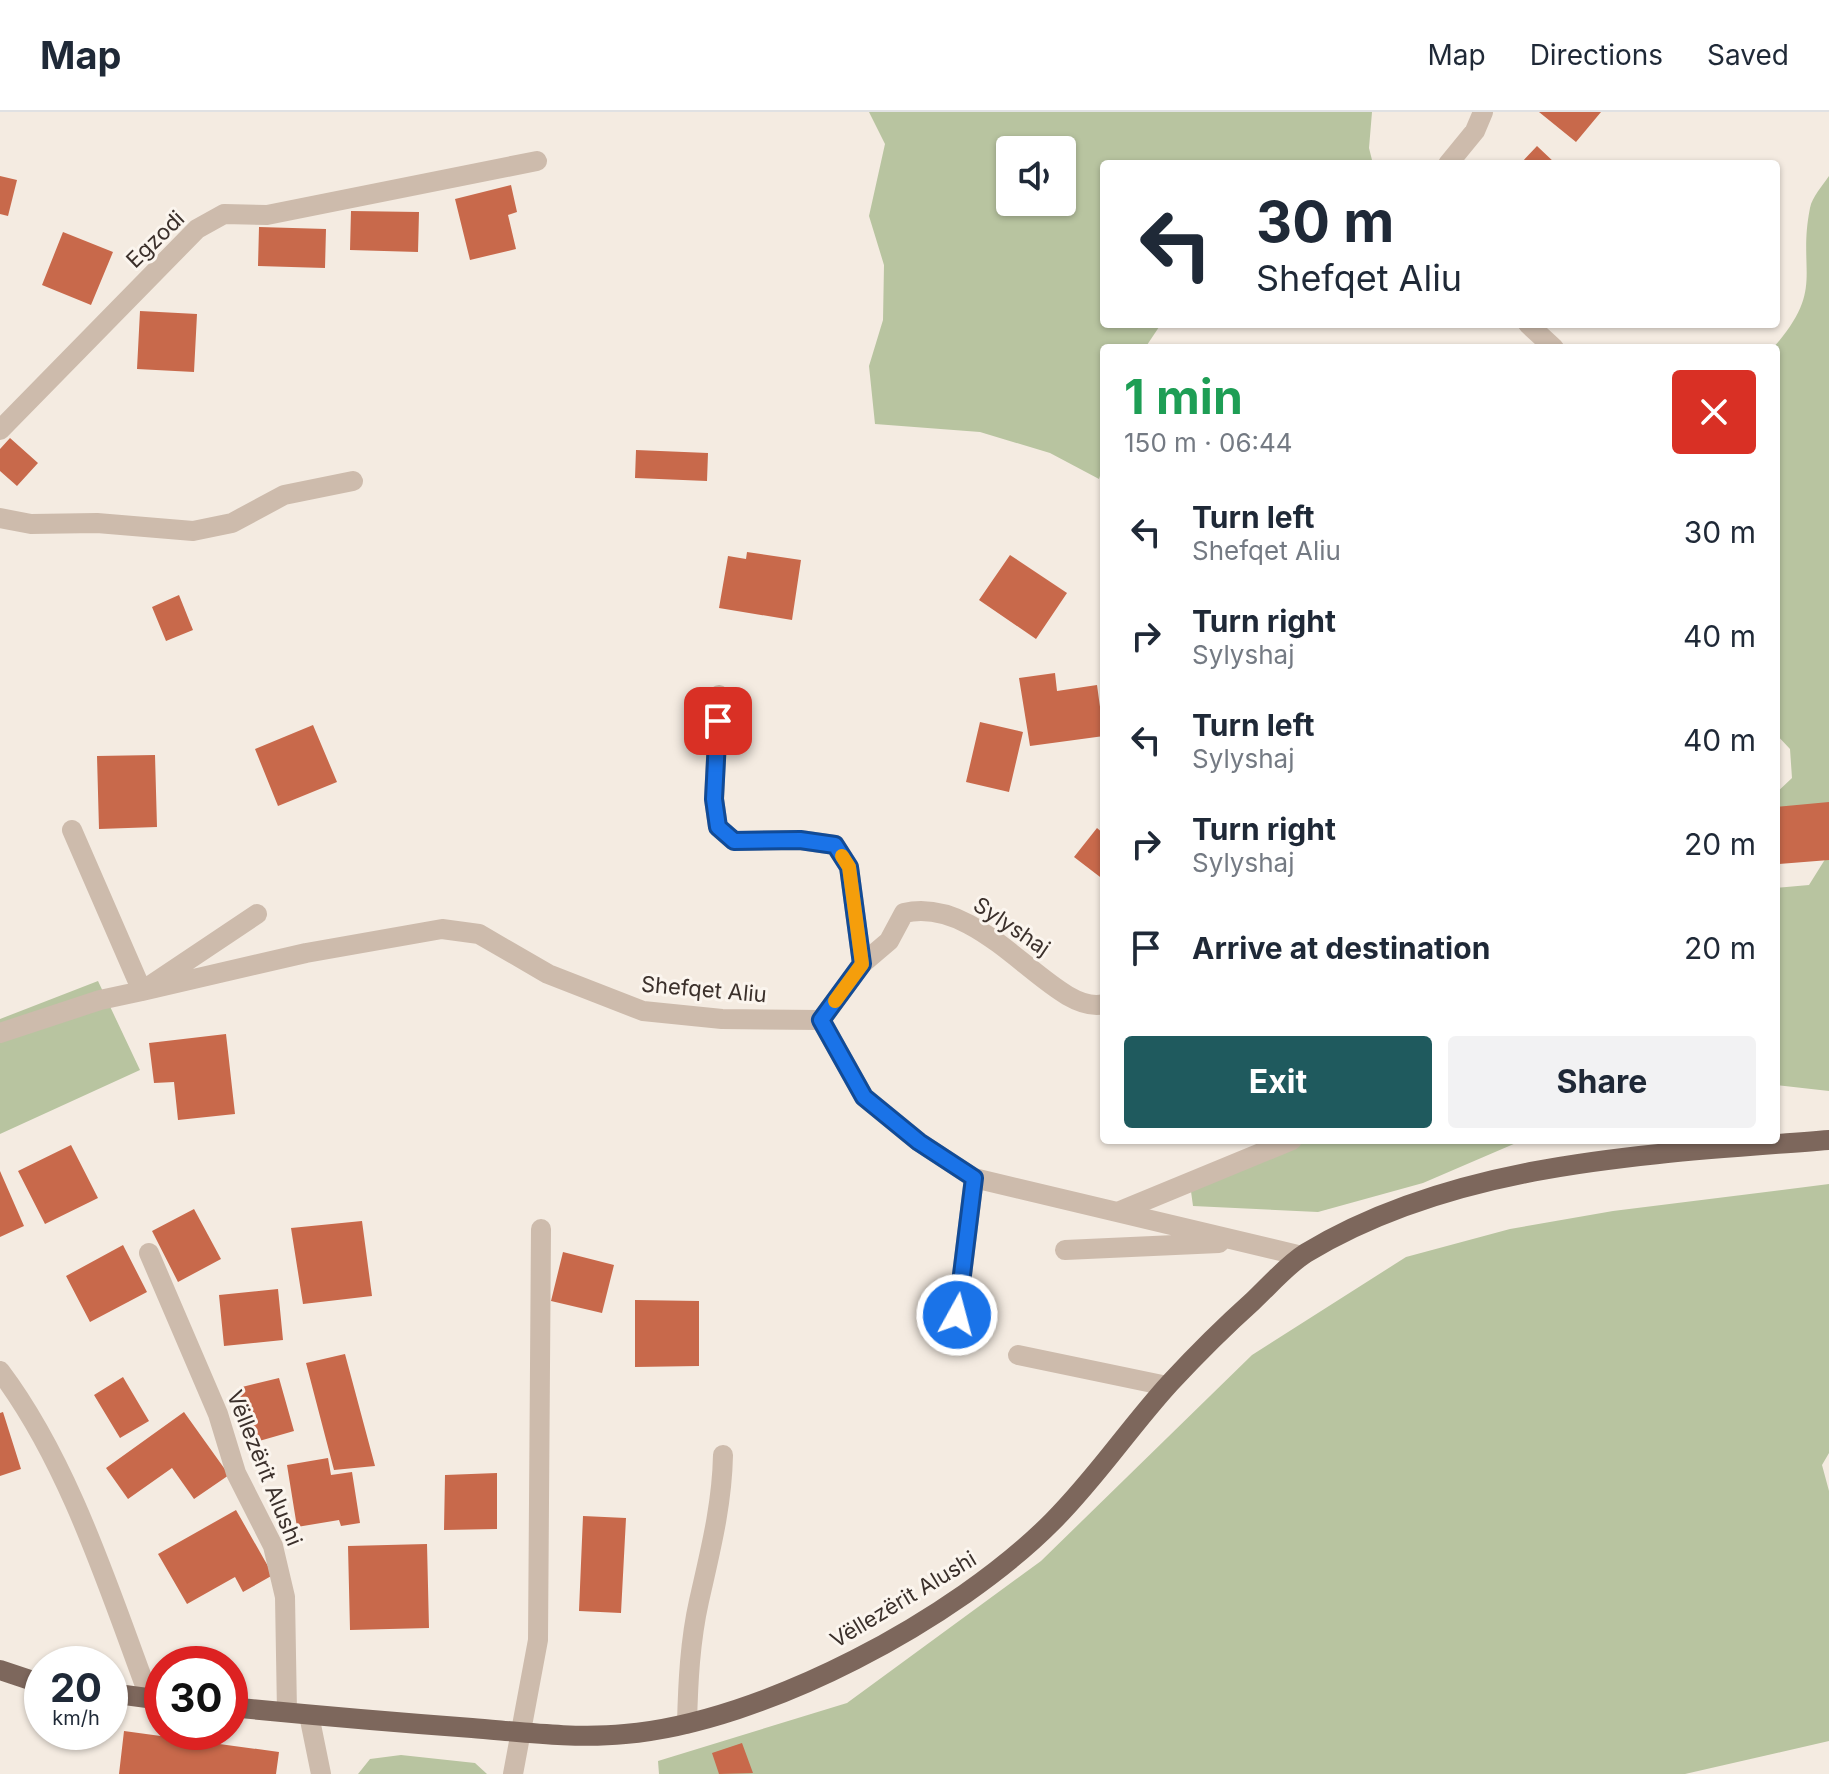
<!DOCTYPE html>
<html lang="en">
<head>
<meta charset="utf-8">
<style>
	:root { --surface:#fff; --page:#f2f2f3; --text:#1f2937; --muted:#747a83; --line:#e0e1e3; --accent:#1f5a5e }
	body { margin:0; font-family:Inter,sans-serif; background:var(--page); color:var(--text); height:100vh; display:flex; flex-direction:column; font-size:30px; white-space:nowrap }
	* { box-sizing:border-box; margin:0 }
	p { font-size:26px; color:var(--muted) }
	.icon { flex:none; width:44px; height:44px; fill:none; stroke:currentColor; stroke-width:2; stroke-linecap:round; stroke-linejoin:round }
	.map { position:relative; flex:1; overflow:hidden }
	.sheet { position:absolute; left:1100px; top:232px; width:680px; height:800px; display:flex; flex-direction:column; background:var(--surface); border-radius:8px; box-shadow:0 2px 6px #0004 }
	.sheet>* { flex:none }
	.top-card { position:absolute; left:1100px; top:48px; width:680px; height:168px; border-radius:8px; box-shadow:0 2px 6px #0004; background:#fff; color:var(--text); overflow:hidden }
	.fabs { position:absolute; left:996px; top:24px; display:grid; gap:16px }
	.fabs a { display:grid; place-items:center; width:80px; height:80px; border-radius:8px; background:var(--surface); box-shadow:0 2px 6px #0004; font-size:40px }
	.speed { position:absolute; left:24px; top:1534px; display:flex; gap:16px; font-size:40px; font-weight:700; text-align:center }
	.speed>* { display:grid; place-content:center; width:104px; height:104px; border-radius:50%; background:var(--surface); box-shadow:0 2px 6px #0004; line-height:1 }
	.speed small { font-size:20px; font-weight:400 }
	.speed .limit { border:12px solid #d22; background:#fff; color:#111 }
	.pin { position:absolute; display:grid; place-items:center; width:68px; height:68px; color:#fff; margin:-34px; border-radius:16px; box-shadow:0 4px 12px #0006 }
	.me { position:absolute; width:88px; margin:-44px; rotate:7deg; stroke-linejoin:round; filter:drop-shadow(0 0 6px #0008) }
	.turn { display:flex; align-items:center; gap:28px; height:168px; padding:0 24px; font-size:36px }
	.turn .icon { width:104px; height:104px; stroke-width:2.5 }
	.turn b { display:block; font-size:56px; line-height:68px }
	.round { display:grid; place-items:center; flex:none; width:84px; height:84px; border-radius:8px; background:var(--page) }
	.summary { display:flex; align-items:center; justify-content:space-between; height:136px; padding:0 24px }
	h1 { font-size:48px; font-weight:700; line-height:60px; color:#1e9e55 }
	.primary-button { display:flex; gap:16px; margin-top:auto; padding:16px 24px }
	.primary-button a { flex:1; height:92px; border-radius:8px; background:var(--accent); color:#fff; font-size:32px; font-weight:700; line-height:92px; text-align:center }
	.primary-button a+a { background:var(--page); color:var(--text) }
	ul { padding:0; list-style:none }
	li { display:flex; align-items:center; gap:24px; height:104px; padding:0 24px }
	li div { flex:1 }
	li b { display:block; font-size:30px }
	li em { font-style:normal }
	header { display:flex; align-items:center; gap:48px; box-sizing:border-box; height:112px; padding:0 40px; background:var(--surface); border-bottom:2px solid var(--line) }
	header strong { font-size:38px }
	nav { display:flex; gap:44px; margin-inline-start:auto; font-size:28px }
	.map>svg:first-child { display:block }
	.green { fill:#b8c4a0; fill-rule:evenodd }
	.building { fill:#c8694b }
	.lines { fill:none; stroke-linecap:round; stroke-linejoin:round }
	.minor { stroke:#cdbbac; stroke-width:20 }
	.major { stroke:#7d675c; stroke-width:20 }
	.route-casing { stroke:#114b97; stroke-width:20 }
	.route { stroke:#1a73e8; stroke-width:14 }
	.slow { stroke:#f59e0b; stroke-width:14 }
	.labels { text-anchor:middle; stroke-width:6; stroke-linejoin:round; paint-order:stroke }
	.street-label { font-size:22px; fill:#3b302b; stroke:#fbf5ee }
</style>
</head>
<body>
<header>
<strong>Map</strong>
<nav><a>Map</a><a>Directions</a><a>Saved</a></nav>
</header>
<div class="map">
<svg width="1829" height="1662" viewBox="0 0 1829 1662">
	<rect width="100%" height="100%" fill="#f4ebe1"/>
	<!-- green -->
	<path class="green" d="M869,0H1372L1369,36L1373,52H1104V212H1161L1145,236H1104V351L1099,367L1050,341L980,320L875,312L869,254L883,208L884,153L869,104L885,32ZM1062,38V90H1010V38Z
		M1829,64V736L1816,710L1776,700V681L1792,666L1790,637L1776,622V236H1773C1826,176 1797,161 1810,96C1812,85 1823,73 1829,64Z
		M1829,741V979L1776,973V776L1809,773Z
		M98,869L140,958L0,1022V907Z
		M1305,1028H1523L1423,1071L1318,1100L1193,1094L1190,1072Z
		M1829,1072V1341L1822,1353L1829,1379V1629L1685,1662H659L658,1649L847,1591L1041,1449L1252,1243L1406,1145L1510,1117L1613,1099Z
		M401,1643L475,1651L487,1662H358L370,1647Z"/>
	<!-- building -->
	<path class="building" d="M1539,0H1601L1576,30Z
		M1537,34L1556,52H1520Z
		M0,64L17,68L8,104L0,102Z
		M511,73L517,100L508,103L516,137L470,148L455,87Z
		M351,99L419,100L418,140L350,138Z
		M259,115L326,117L325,156L258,154Z
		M63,120L113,140L91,193L42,173Z
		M140,199L197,202L194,260L137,257Z
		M10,326L38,351L17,374L0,359V337Z
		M636,338L708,341L707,369L635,366Z
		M747,440L801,448L792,508L719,496L728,444L746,447Z
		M1010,443L1067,481L1036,527L979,488Z
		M179,483L193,518L166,529L152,495Z
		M1055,561L1057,579L1097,573L1104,624L1030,634L1019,566Z
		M980,610L1023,620L1009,680L966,670Z
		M313,613L337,670L278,694L255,637Z
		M155,643L157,715L99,717L97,644Z
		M1829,690V748L1779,752L1776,695Z
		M1097,716L1104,722V768L1074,745Z
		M226,922L235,1002L178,1008L174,970L154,971L149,931Z
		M71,1033L98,1086L45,1112L18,1059Z
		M0,1059L24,1114L0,1125Z
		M194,1097L221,1147L178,1170L152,1119Z
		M362,1109L372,1184L303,1192L291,1116Z
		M123,1133L147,1180L90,1210L66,1164Z
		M563,1140L614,1153L602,1201L551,1189Z
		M278,1177L283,1228L224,1234L219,1183Z
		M635,1188L699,1189V1254L635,1255Z
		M345,1242L375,1354L334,1358L306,1251Z
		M123,1265L149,1309L120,1326L94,1283Z
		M279,1266L294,1319L252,1331L238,1276Z
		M3,1300L21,1357L0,1364V1301Z
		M184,1300L229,1363L194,1387L172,1356L128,1387L106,1356Z
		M328,1346L331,1363L352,1360L360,1411L341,1414L339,1408L297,1415L287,1353Z
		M497,1361V1417L444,1418L445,1363Z
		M236,1398L273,1463L243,1480L235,1465L187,1492L158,1442Z
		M583,1404L626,1406L621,1501L579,1499Z
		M427,1432L429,1516L350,1518L348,1434Z
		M124,1619L279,1640L276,1662H119Z
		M742,1631L753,1661L719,1662L712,1641Z"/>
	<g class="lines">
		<!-- minor -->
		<path class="minor" d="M1448,52L1475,19L1483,0
			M1528,212L1554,236
			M0,318L197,117L224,102L267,103L537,49
			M0,406L31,412L97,411L193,419L232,411L284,383L353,369
			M719,583L714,687L718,715L734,729L800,728L835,733L849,755L862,852
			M72,718L142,879L306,841L442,817L479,822L548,862L643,899L722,907L821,908
			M821,908L864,985L919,1030L974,1066L1302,1144
			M821,908L862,852L889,829L904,801C985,782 1053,905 1104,892
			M0,921L100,888L142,879L257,802
			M1120,1099L1292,1028
			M1065,1138L1219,1131
			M149,1141L218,1302L236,1361L273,1434L285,1485L287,1600
			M957,1203L974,1066
			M1018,1243L1167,1274
			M0,1259C70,1352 109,1478 150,1587
			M309,1603L321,1662
			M687,1612C688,1571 690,1529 699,1489C710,1440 722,1394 723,1343
			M513,1662L538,1528L541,1117"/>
		<!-- major -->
		<path class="major" d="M0,1558L42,1572
			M110,1581L162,1588
			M230,1595C311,1603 391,1610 472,1616C522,1620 575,1627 625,1622C764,1610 956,1507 1053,1409C1096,1366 1129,1316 1170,1271C1196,1243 1224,1215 1253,1189C1270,1173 1287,1153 1306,1141C1460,1048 1655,1042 1829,1028"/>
	</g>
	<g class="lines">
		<defs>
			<path id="route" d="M718,609L714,687L718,715L734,729L800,728L835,733L849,755L862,852L821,908L864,985L919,1030L974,1066L957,1203"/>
		</defs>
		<!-- route casing -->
		<use href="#route" class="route-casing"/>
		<!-- route -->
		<use href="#route" class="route"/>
		<!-- slow -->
		<path class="slow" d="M835,889L862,852L849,755L842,744"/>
	</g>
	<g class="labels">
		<!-- street labels -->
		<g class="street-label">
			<text transform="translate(155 127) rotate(-44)" y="8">Egzodi</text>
			<text transform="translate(1012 814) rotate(34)" y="8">Sylyshaj</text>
			<text transform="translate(704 877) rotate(5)" y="8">Shefqet Aliu</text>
			<text transform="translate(265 1356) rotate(68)" y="8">Vëllezërit Alushi</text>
			<text transform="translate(903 1487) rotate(-31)" y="8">Vëllezërit Alushi</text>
		</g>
	</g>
</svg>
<div class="fabs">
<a><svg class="icon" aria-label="sound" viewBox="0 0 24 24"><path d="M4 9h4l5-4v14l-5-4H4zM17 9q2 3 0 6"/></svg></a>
</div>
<div class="speed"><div>20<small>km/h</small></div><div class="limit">30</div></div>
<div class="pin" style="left:718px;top:609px;background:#d93025"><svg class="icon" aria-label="arrive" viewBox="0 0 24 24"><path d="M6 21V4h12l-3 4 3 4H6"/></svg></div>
<svg class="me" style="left:957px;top:1203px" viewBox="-20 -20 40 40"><circle r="17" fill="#1a73e8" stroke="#fff" stroke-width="3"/><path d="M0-11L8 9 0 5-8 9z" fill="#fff"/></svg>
<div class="top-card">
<div class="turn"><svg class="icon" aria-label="left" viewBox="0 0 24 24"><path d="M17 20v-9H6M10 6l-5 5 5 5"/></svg><div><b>30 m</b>Shefqet Aliu</div></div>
</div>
<section class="sheet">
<div class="summary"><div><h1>1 min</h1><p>150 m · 06:44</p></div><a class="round" style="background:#d93025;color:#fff"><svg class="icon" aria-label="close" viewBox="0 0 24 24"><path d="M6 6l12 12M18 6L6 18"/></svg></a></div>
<ul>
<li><svg class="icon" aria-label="left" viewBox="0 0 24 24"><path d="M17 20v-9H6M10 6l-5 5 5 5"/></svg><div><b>Turn left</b><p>Shefqet Aliu</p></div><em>30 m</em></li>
<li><svg class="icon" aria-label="right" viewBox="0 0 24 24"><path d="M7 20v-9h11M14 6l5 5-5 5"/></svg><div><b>Turn right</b><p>Sylyshaj</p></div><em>40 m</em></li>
<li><svg class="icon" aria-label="left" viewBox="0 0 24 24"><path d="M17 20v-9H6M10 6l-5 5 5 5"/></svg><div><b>Turn left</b><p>Sylyshaj</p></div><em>40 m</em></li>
<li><svg class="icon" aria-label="right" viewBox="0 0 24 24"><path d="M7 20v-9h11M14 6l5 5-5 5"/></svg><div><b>Turn right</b><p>Sylyshaj</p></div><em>20 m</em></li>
<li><svg class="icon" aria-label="arrive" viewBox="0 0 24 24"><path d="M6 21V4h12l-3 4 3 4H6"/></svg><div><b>Arrive at destination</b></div><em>20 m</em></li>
</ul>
<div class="primary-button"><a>Exit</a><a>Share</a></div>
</section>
</div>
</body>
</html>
